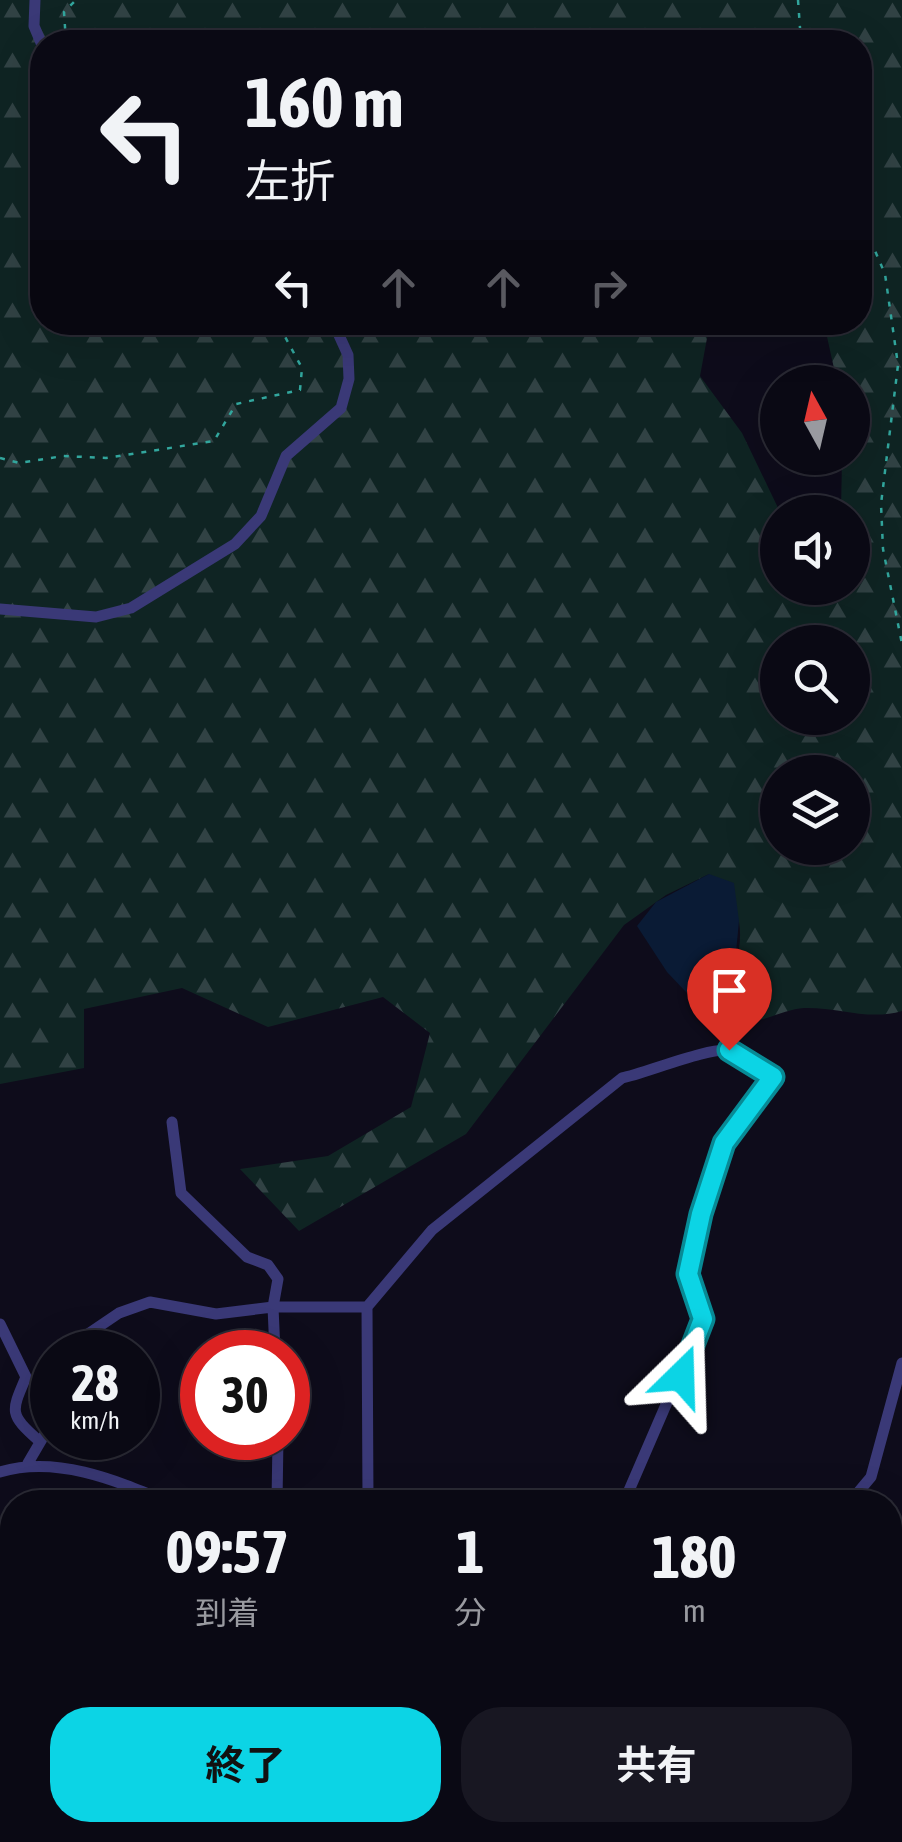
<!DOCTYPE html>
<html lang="ja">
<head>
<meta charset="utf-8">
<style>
	:root { --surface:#0a0914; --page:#181722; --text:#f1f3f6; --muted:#999aa0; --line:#2a2a34; --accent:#0cd4e5 }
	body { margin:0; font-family:"Asap Condensed","Noto Sans JP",sans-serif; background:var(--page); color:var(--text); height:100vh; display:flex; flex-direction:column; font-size:38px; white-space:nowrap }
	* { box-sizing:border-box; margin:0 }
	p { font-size:32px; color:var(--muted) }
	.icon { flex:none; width:55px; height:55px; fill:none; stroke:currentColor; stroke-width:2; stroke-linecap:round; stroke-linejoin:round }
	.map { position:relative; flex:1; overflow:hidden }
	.panel { position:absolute; left:0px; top:1490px; width:902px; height:352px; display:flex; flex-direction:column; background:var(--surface); border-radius:40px 40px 0 0; box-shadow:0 10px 40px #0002,0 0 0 2px var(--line) }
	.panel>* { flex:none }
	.guide { position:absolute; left:30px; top:30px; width:842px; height:305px; border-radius:40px; box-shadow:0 10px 40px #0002,0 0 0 2px var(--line); background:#0a0914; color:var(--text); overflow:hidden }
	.needle { width:65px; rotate:352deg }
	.controls { position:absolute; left:760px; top:365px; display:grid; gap:20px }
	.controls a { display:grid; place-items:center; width:110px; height:110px; border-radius:50%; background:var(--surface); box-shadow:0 10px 40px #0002,0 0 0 2px var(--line); font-size:50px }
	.speed { position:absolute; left:30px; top:1330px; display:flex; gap:20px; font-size:50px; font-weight:700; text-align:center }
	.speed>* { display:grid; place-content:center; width:130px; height:130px; border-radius:50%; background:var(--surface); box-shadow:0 10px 40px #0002,0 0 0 2px var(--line); line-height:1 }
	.speed small { font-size:25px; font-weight:400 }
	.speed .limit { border:15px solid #d22; background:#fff; color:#111 }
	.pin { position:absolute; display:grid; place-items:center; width:85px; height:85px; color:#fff; margin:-102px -42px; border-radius:50% 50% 50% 0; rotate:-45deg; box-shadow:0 0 10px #0007 }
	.pin .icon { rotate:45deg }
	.me { position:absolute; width:110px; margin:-55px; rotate:22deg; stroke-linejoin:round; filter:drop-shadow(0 0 8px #0008) }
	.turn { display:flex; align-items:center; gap:35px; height:210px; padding:0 50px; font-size:45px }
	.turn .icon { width:130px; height:130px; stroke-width:2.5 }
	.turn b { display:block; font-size:70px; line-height:85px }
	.lanes { display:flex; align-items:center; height:95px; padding:0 50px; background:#0003; justify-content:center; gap:50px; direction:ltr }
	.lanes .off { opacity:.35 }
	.eta { display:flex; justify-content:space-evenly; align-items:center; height:170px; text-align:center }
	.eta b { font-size:60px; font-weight:700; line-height:70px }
	.primary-button { display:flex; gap:20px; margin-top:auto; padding:20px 50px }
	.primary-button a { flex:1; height:115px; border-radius:40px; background:var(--accent); color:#111; font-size:40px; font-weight:700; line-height:115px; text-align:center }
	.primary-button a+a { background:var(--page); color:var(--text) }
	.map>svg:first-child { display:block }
	.forest { fill:url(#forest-firs); fill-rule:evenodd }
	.water { fill:#0a1b35 }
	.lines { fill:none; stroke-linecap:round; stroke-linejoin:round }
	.river { stroke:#0a1b35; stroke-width:25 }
	.path { stroke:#32a69d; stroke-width:2.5; stroke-dasharray:5 8; stroke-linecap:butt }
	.minor { stroke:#3a3977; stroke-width:11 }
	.route-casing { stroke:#088a95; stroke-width:25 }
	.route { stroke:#0cd4e5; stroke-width:18 }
</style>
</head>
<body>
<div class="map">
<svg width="902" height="1842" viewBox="0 0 902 1842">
	<defs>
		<pattern id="forest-firs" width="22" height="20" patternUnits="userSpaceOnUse" patternTransform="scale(2.5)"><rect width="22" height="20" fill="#0f2423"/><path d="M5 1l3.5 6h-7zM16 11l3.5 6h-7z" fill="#314244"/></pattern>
	</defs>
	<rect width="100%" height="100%" fill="#0e0c1b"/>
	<!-- forest -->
	<path class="forest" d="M0,0H902V1011C869,1021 838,1007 804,1008C786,1009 768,1020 749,1022C716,986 746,962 739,922C736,907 717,887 709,874L666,895L624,925L466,1134L299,1231L240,1169L328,1156L411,1107L430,1033L383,997L268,1027L182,988L84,1009V1068L0,1084ZM42,42H860V322L824,323L837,382H852V458H842L841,512H852V588H778L780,512L742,433L700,376L710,322H42ZM778,642H852V718H778ZM778,772H852V848H778Z"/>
	<!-- water -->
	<path class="water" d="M709,874L734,883L739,921L732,994L720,1006L704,1011L667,972L637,926L656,902Z"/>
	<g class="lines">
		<!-- river -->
		<path class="river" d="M890,1696L902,1690
			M0,1784L12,1763"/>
		<!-- path -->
		<path class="path" d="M798,0L801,42
			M66,42L64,12L76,0
			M860,216L885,274L898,365L881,504L883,549L902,644
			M0,458L19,463L63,456L106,458L214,441L236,404L300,390L302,368L277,322"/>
		<!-- minor -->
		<path class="minor" d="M35,0L34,26L42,45
			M0,609L96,617L131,608L235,544L261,516L286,456L341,408L349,379L348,355L333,322
			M172,1122L181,1193L247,1257L268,1265L278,1279L273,1307L275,1352
			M0,1324L26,1377C11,1412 9,1414 38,1440
			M83,1352L88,1334L119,1313L150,1302L216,1314L273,1307H367
			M28,1463L52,1422
			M0,1472C56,1455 115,1480 168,1502
			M277,1502L278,1438
			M368,1502L367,1307L432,1230L622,1078C646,1073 714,1045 731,1051C746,1056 760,1069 773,1077L725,1143L701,1214L688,1274L703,1319L624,1502
			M850,1502L871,1477L902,1363
			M890,1583L902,1586
			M0,1640L12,1639
			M0,1726L12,1711
			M700,1830L774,1842
			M252,1842L255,1830
			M415,1842L422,1830
			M643,1842L645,1830
			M870,1842L872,1830"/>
	</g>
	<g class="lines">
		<defs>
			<path id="route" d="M681,1376L703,1319L688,1274L701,1214L724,1143L773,1077L729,1050"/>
		</defs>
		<!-- route casing -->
		<use href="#route" class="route-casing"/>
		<!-- route -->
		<use href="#route" class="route"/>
	</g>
</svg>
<div class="controls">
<a><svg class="needle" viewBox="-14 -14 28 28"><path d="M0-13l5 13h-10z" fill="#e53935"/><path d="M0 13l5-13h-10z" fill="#999aa0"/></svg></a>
<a><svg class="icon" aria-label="sound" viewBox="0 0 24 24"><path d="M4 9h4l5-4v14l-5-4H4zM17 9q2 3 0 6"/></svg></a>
<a><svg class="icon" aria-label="search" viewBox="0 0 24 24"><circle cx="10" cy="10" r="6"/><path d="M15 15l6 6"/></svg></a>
<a><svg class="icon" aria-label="layers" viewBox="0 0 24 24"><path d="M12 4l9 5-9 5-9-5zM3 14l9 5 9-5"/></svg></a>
</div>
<div class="speed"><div>28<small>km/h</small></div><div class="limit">30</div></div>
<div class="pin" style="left:729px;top:1050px;background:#d93025"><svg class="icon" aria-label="arrive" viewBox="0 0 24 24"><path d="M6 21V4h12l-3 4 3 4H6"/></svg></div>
<svg class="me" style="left:681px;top:1376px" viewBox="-20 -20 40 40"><path d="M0-17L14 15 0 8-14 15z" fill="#0cd4e5" stroke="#fff" stroke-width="4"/></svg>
<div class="guide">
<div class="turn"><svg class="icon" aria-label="left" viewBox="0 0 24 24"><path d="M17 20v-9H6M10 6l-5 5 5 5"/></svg><div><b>160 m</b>左折</div></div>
<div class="lanes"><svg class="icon" aria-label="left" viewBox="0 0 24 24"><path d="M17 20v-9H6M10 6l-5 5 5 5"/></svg><svg class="icon off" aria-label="ahead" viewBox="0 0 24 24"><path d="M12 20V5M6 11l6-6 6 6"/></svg><svg class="icon off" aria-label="ahead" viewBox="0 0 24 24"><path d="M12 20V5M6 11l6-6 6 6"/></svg><svg class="icon off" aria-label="right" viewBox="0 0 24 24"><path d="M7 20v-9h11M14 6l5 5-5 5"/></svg></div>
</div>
<section class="panel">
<div class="eta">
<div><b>09:57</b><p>到着</p></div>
<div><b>1</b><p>分</p></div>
<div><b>180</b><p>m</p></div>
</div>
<div class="primary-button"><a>終了</a><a>共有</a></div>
</section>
</div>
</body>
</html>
